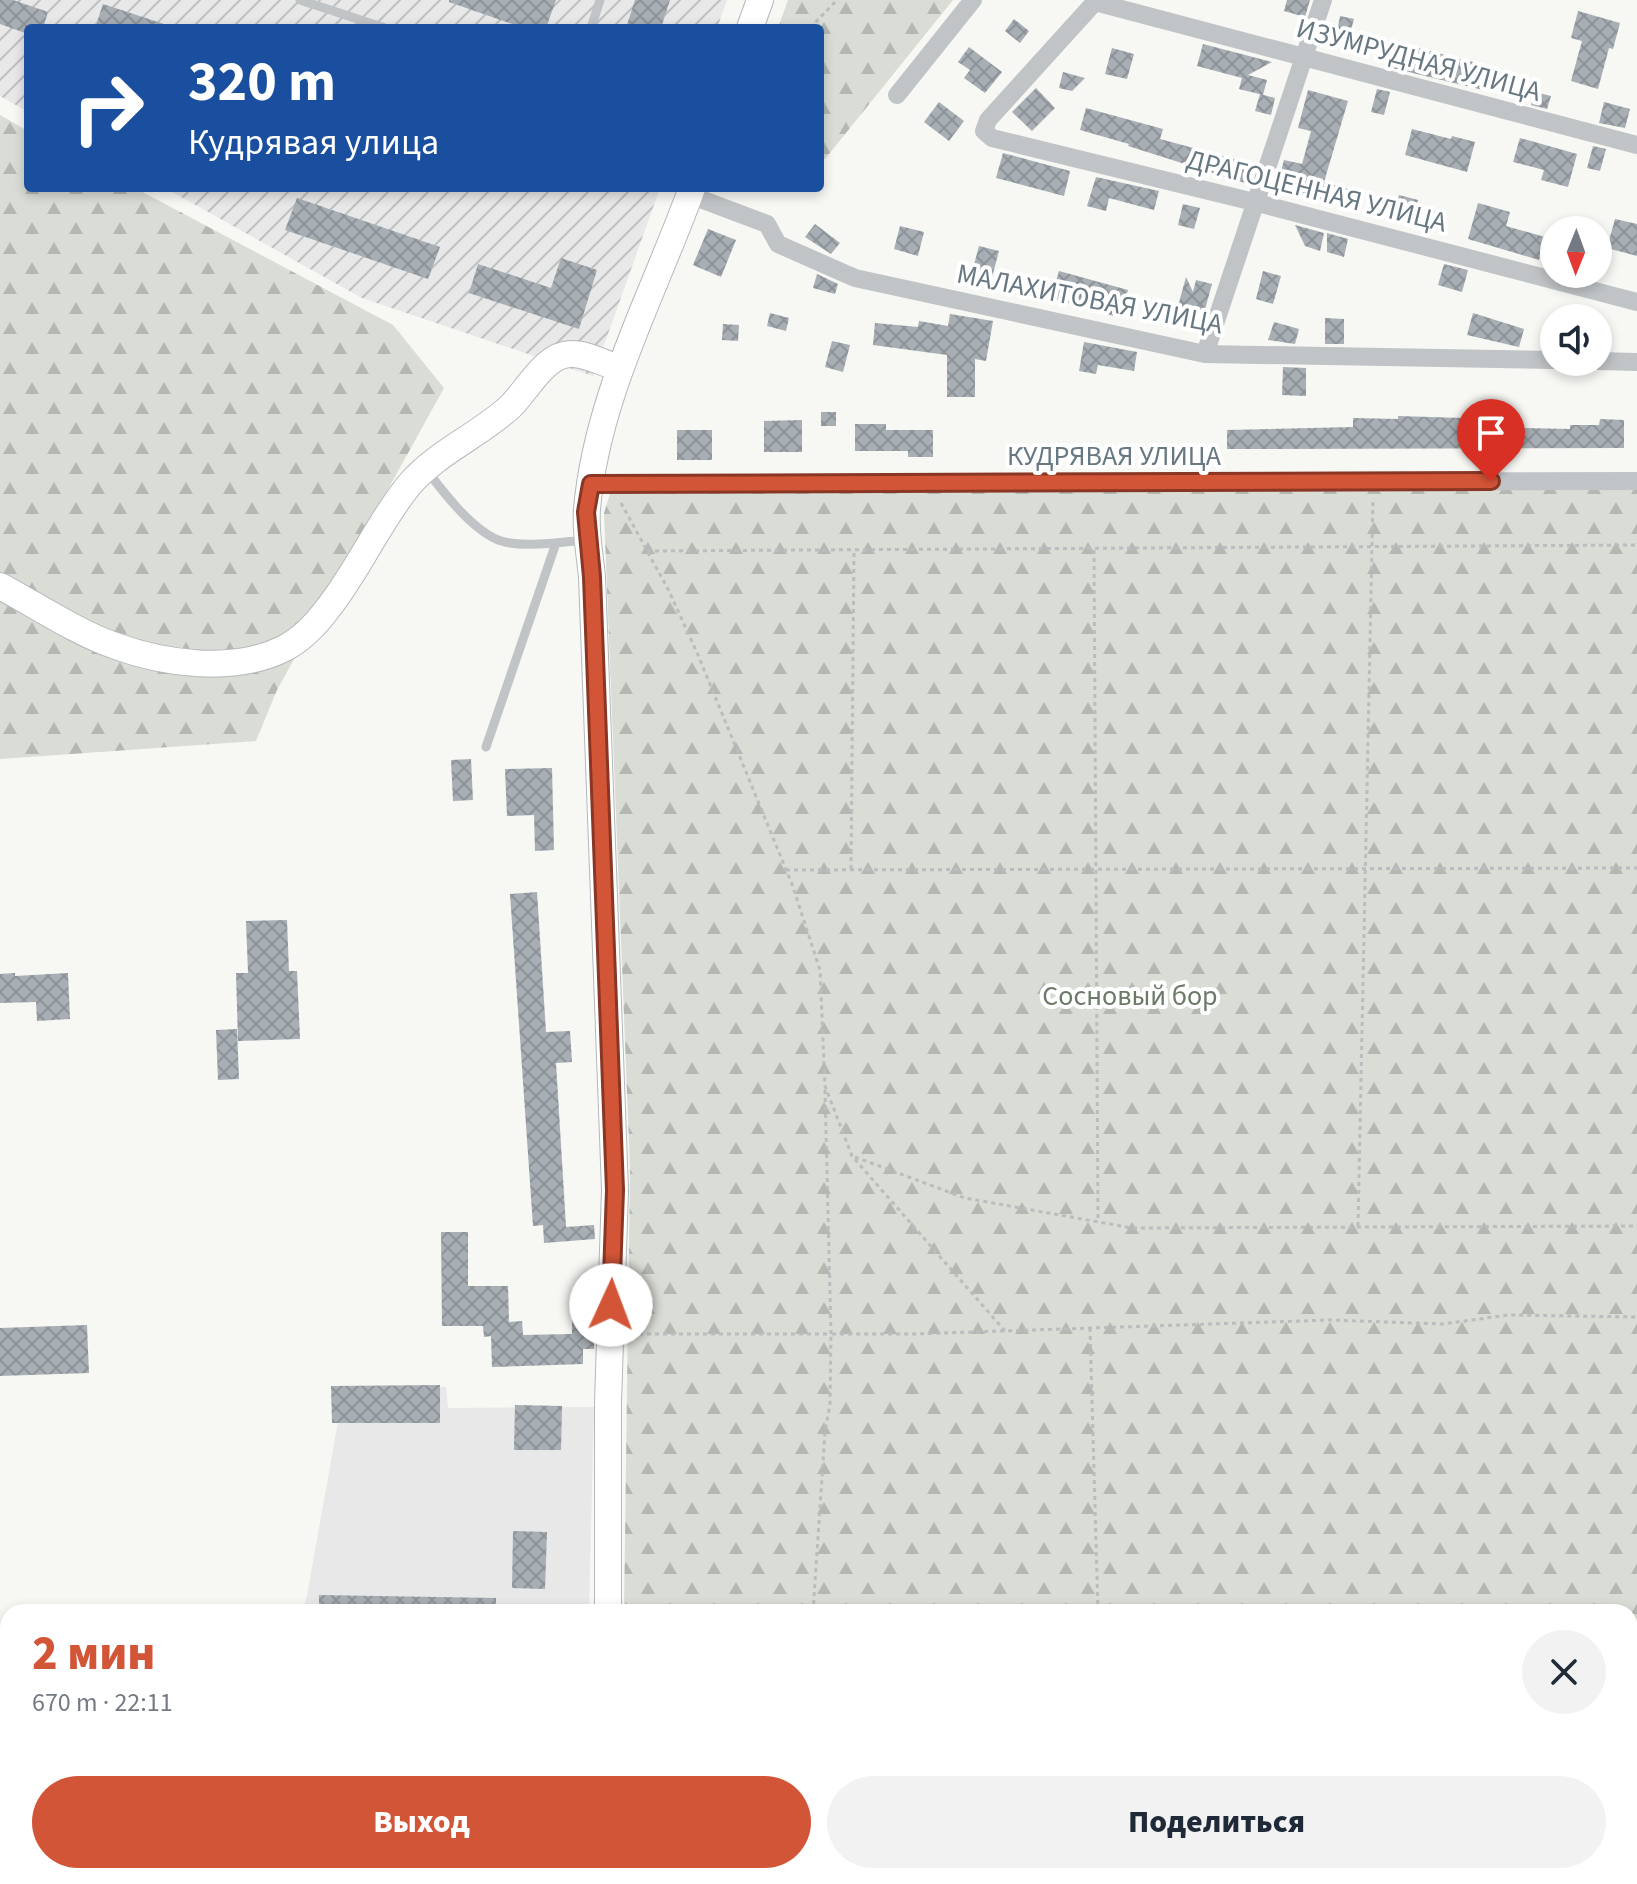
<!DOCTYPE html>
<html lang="ru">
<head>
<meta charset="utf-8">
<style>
	:root { --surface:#fff; --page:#f2f2f3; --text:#1f2937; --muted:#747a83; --accent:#d35537 }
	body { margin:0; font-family:"Source Sans 3",sans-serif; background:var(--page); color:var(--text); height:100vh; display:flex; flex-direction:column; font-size:30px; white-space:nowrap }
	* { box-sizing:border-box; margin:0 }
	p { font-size:26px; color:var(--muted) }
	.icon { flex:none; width:44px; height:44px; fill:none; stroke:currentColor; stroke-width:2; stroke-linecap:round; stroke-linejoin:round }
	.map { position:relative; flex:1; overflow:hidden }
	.sheet { position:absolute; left:0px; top:1604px; width:1638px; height:280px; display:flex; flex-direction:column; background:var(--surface); border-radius:24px 24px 0 0; box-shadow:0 4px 12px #0003 }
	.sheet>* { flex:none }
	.banner { position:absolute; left:24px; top:24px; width:800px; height:168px; border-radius:8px; box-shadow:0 4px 12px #0003; background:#1a4fa0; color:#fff; overflow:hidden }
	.needle { width:52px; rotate:181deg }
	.tools { position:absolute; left:1540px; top:216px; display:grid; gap:16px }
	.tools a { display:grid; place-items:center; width:72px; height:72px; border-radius:50%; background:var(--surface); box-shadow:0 4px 12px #0003; font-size:40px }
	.pin { position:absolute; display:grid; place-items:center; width:68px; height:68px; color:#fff; margin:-82px -34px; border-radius:50% 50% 50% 0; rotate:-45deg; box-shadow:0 0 8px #0007 }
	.pin .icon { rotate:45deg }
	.me { position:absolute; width:88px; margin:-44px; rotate:2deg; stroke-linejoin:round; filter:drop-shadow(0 0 6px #0008) }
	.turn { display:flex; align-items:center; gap:28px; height:168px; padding:0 32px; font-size:36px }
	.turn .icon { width:104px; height:104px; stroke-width:2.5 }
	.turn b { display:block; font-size:56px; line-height:68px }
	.round { display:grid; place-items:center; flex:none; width:84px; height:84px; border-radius:42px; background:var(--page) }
	.overview { display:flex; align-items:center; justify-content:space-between; height:136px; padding:0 32px }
	h1 { font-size:48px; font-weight:800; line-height:60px; color:var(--accent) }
	.button { display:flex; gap:16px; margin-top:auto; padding:16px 32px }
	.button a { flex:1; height:92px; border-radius:48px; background:var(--accent); color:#fff; font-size:32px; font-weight:800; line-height:92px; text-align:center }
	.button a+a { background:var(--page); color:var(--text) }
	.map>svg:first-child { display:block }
	.built { fill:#e7e8e7 }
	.industrial { fill:url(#industrial-furrows) }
	.forest { fill:url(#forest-firs) }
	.building { fill:url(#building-cross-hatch) }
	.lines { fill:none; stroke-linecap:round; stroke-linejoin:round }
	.secondary-casing { stroke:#b3b8bb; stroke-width:28 }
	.path { stroke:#babdbf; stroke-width:3; stroke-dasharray:4 4; stroke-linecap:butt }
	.lane { stroke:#c0c4c7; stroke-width:9 }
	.street { stroke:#c0c4c7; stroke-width:18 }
	.secondary { stroke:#fff; stroke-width:26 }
	.route-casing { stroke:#893724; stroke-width:20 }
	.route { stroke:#d35537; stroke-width:14 }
	.labels { text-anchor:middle; stroke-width:8; stroke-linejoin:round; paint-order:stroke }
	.street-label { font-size:28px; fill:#687882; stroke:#fff }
	.park-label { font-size:28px; fill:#6b7a67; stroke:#fff }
</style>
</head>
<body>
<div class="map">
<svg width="1637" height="1884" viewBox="0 0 1637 1884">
	<defs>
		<pattern id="industrial-furrows" width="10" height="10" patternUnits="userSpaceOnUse" patternTransform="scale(2)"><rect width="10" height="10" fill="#e7e8e7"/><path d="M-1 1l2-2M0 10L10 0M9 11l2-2" fill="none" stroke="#bfc1c1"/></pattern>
		<pattern id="forest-firs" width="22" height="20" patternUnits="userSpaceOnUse" patternTransform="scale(2)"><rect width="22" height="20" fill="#d9ddd5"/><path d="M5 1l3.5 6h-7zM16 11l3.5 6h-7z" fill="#b4b8b2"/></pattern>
		<pattern id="building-cross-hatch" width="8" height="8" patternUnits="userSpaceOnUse" patternTransform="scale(2)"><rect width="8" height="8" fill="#a8afb4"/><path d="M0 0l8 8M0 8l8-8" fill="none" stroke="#8d9398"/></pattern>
	</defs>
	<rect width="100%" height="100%" fill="#f7f7f4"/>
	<!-- built -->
	<path class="built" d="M446,1387L448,1408L594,1407L589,1612H304L344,1388Z
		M64,1876H583V1884H64Z"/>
	<!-- industrial -->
	<path class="industrial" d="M0,0H727L717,28H28V112L0,96Z
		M165,188H660L593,376L362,298Z"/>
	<!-- forest -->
	<path class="forest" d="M788,0H953L825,159L820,156V28H778Z
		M0,115L28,131V188H135L393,325L444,388L277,690L256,741L0,759Z
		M1637,486V1884H620L621,1876H1630V1612H624L630,1168L604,513L611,490Z"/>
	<!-- building -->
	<path class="building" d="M0,0H13L48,12L43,28H28V34L0,24Z
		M449,0H556L546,28H524L449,2Z
		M635,0H670L661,28H626Z
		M1287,0H1310L1305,17L1284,11Z
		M103,4L167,25V28H95Z
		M1578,11L1620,23L1613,49L1609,48L1598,89L1571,81L1582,41L1571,38Z
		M1340,16L1354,19L1349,37L1337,33Z
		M1014,19L1029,31L1020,43L1005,31Z
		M1395,42L1500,69L1495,87L1484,84L1483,90L1388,67Z
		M1203,44L1272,62L1248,75L1267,80L1263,95L1239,89L1242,78L1197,66Z
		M969,47L1002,72L985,93L964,78L970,70L958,62Z
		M1112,48L1134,54L1127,79L1105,74Z
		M1063,72L1085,78L1072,91L1059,88Z
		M1036,88L1055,108L1032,131L1012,112Z
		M1377,89L1390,92L1384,115L1371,112Z
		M1308,90L1348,101L1324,182L1359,192L1355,209L1295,192L1294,195L1280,191L1277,185L1284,160L1302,164L1311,131L1298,128Z
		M1535,92L1551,96L1547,109L1531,105Z
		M1260,94L1275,98L1271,115L1255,111Z
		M939,102L964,121L949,141L924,122Z
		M1604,102L1630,109L1625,128L1599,123Z
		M1086,108L1163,129L1160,139L1253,164L1248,184L1128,146L1129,144L1080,130Z
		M1412,129L1451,139L1452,136L1475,142L1467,172L1405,155Z
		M1520,138L1577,154L1568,187L1541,180L1544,170L1513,162Z
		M1593,146L1606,149L1600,171L1587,168Z
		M1003,153L1070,171L1064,196L996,178Z
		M1096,177L1159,191L1154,210L1109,198L1106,211L1087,206Z
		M1399,195L1418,200L1416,206L1441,213L1436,230L1394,216Z
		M297,198L440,247L428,279L285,230Z
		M1478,203L1510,212L1506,226L1545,237L1539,260L1468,239Z
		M1183,204L1200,208L1194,229L1178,225Z
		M1615,219L1637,224V256L1607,248Z
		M815,224L840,243L831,254L805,237Z
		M1295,225L1324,233L1320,251L1305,246Z
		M900,226L924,232L918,256L894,249Z
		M708,229L736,240L721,277L693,265Z
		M1327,233L1348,239L1344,257L1327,252Z
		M979,246L999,251L992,277L972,272Z
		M561,258L597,270L579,329L469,293L478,264L551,288Z
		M1444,264L1468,270L1462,292L1438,285Z
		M1059,271L1128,290L1121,318L1051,298Z
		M1263,271L1281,276L1273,304L1256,299Z
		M817,274L838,284L835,294L813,288Z
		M1186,277L1193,292L1196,280L1212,284L1204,313L1178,306Z
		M770,313L789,318L786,331L767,326Z
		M1473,313L1524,329L1519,347L1467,335Z
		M950,314L993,321L986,361L975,359V397H947V355L873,345L875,323L918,327L919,321L948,326Z
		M1325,318L1344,319V344H1325Z
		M1274,322L1299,329L1295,344L1268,340Z
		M723,324L739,325L738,341L722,340Z
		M832,341L850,345L843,372L825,367Z
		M1084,342L1137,352L1134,371L1098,365L1096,374L1079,371Z
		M1283,367L1306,368V396L1282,395Z
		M821,412H836V426H821Z
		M1398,416L1463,418L1462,432L1521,433V428L1570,429V425H1599L1600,419L1624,420V448L1227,449V430L1353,427V418L1398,419Z
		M802,420V452H764V421Z
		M855,424H886V430H933V457H908V451H855Z
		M677,430H712V460H677Z
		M471,759L473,800L453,801L451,760Z
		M552,768L554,850L535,851L534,815L507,816L505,769Z
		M537,892L546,1032L570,1031L572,1062L556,1063L566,1227L594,1225L595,1239L544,1243L543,1225L533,1226L510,894Z
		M287,920L289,971H297L300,1039L238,1041L236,973H248L246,921Z
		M15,973V976L68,973L70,1019L37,1021L36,1002L0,1003V974Z
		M237,1029L239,1079L218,1080L216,1030Z
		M441,1232H468V1286H508L509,1322L522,1321L523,1335L572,1334V1317L595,1316L594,1349H583V1364L492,1367L491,1336L484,1337L483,1326H442Z
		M87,1325L89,1373L0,1376V1328Z
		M440,1385V1423H332L331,1386Z
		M515,1405L562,1406L561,1450H514Z
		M513,1531L547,1532L545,1589L512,1588Z
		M319,1595L496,1598V1612H319Z"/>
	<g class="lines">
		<defs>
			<path id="secondary" d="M750,28L760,0
				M0,586C34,604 78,633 113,645C164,664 234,674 285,648C302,639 318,622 329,607C359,569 378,523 409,485C436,453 478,436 510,407C527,391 545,353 572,354C587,354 605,364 619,368
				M608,1612V1402L615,1190L592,577C590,555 585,531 587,509C597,395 654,294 692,188
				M605,1884V1876"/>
		</defs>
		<!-- secondary casing -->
		<use href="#secondary" class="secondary-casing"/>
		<!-- path -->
		<path class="path" d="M810,28L837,0
			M621,503L669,591L698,655L792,884L820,970L825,1086L852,1156L1005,1331
			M1094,550L1098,1222
			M647,551L1637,545
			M851,869L854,549
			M786,870L1637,868
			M855,1157L965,1198L1132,1228L1637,1226
			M1358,1226L1373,498
			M1090,1328L1098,1612
			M631,1334H831L825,1090
			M813,1612L825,1432L830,1404L831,1334H914L1330,1320L1443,1324L1508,1315L1637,1317
			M802,1876V1884
			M1106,1876V1884"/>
		<!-- lane -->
		<path class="lane" d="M300,0L385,28
			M591,28L600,0
			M428,472C444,493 471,528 496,539C517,549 562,542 585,540
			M486,747L556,543"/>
		<!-- street -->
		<path class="street" d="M897,95L973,0
			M1637,145L1095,2L988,120L984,131L992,138L1254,202L1637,302
			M690,195L767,224L778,244L855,278L1205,354L1554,360
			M1205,354L1323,0
			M1598,361L1637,362
			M591,484L1637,481"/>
		<!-- secondary -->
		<use href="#secondary" class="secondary"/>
	</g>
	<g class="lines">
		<defs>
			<path id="route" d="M611,1305L615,1190L592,577L586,512L591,484L1491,481"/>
		</defs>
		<!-- route casing -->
		<use href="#route" class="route-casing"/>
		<!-- route -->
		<use href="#route" class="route"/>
	</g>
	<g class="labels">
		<!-- street labels -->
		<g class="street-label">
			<text transform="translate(1419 59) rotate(15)" y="10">ИЗУМРУДНАЯ УЛИЦА</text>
			<text transform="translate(1317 190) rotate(14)" y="10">ДРАГОЦЕННАЯ УЛИЦА</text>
			<text transform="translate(1090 298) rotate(11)" y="10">МАЛАХИТОВАЯ УЛИЦА</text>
			<text x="1114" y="465">КУДРЯВАЯ УЛИЦА</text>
		</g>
		<!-- park labels -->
		<g class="park-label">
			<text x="1130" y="1005">Сосновый бор</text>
		</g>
	</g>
</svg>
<div class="tools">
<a><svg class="needle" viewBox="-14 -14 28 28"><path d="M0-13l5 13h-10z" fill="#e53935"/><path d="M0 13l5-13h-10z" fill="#747a83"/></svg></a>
<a><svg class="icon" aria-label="sound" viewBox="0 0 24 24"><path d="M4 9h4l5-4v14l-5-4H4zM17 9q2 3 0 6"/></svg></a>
</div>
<div class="pin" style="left:1491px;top:481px;background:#d93025"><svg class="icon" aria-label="arrive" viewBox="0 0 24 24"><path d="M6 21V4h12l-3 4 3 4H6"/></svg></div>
<svg class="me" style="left:611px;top:1305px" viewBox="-20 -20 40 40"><circle r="19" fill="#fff"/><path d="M0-13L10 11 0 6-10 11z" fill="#d35537"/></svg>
<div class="banner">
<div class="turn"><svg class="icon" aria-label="right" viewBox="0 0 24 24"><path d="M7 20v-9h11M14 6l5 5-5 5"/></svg><div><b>320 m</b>Кудрявая улица</div></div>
</div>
<section class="sheet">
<div class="overview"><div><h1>2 мин</h1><p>670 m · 22:11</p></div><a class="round"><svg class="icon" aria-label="close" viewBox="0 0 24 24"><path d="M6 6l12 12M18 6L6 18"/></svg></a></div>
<div class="button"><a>Выход</a><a>Поделиться</a></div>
</section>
</div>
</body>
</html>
